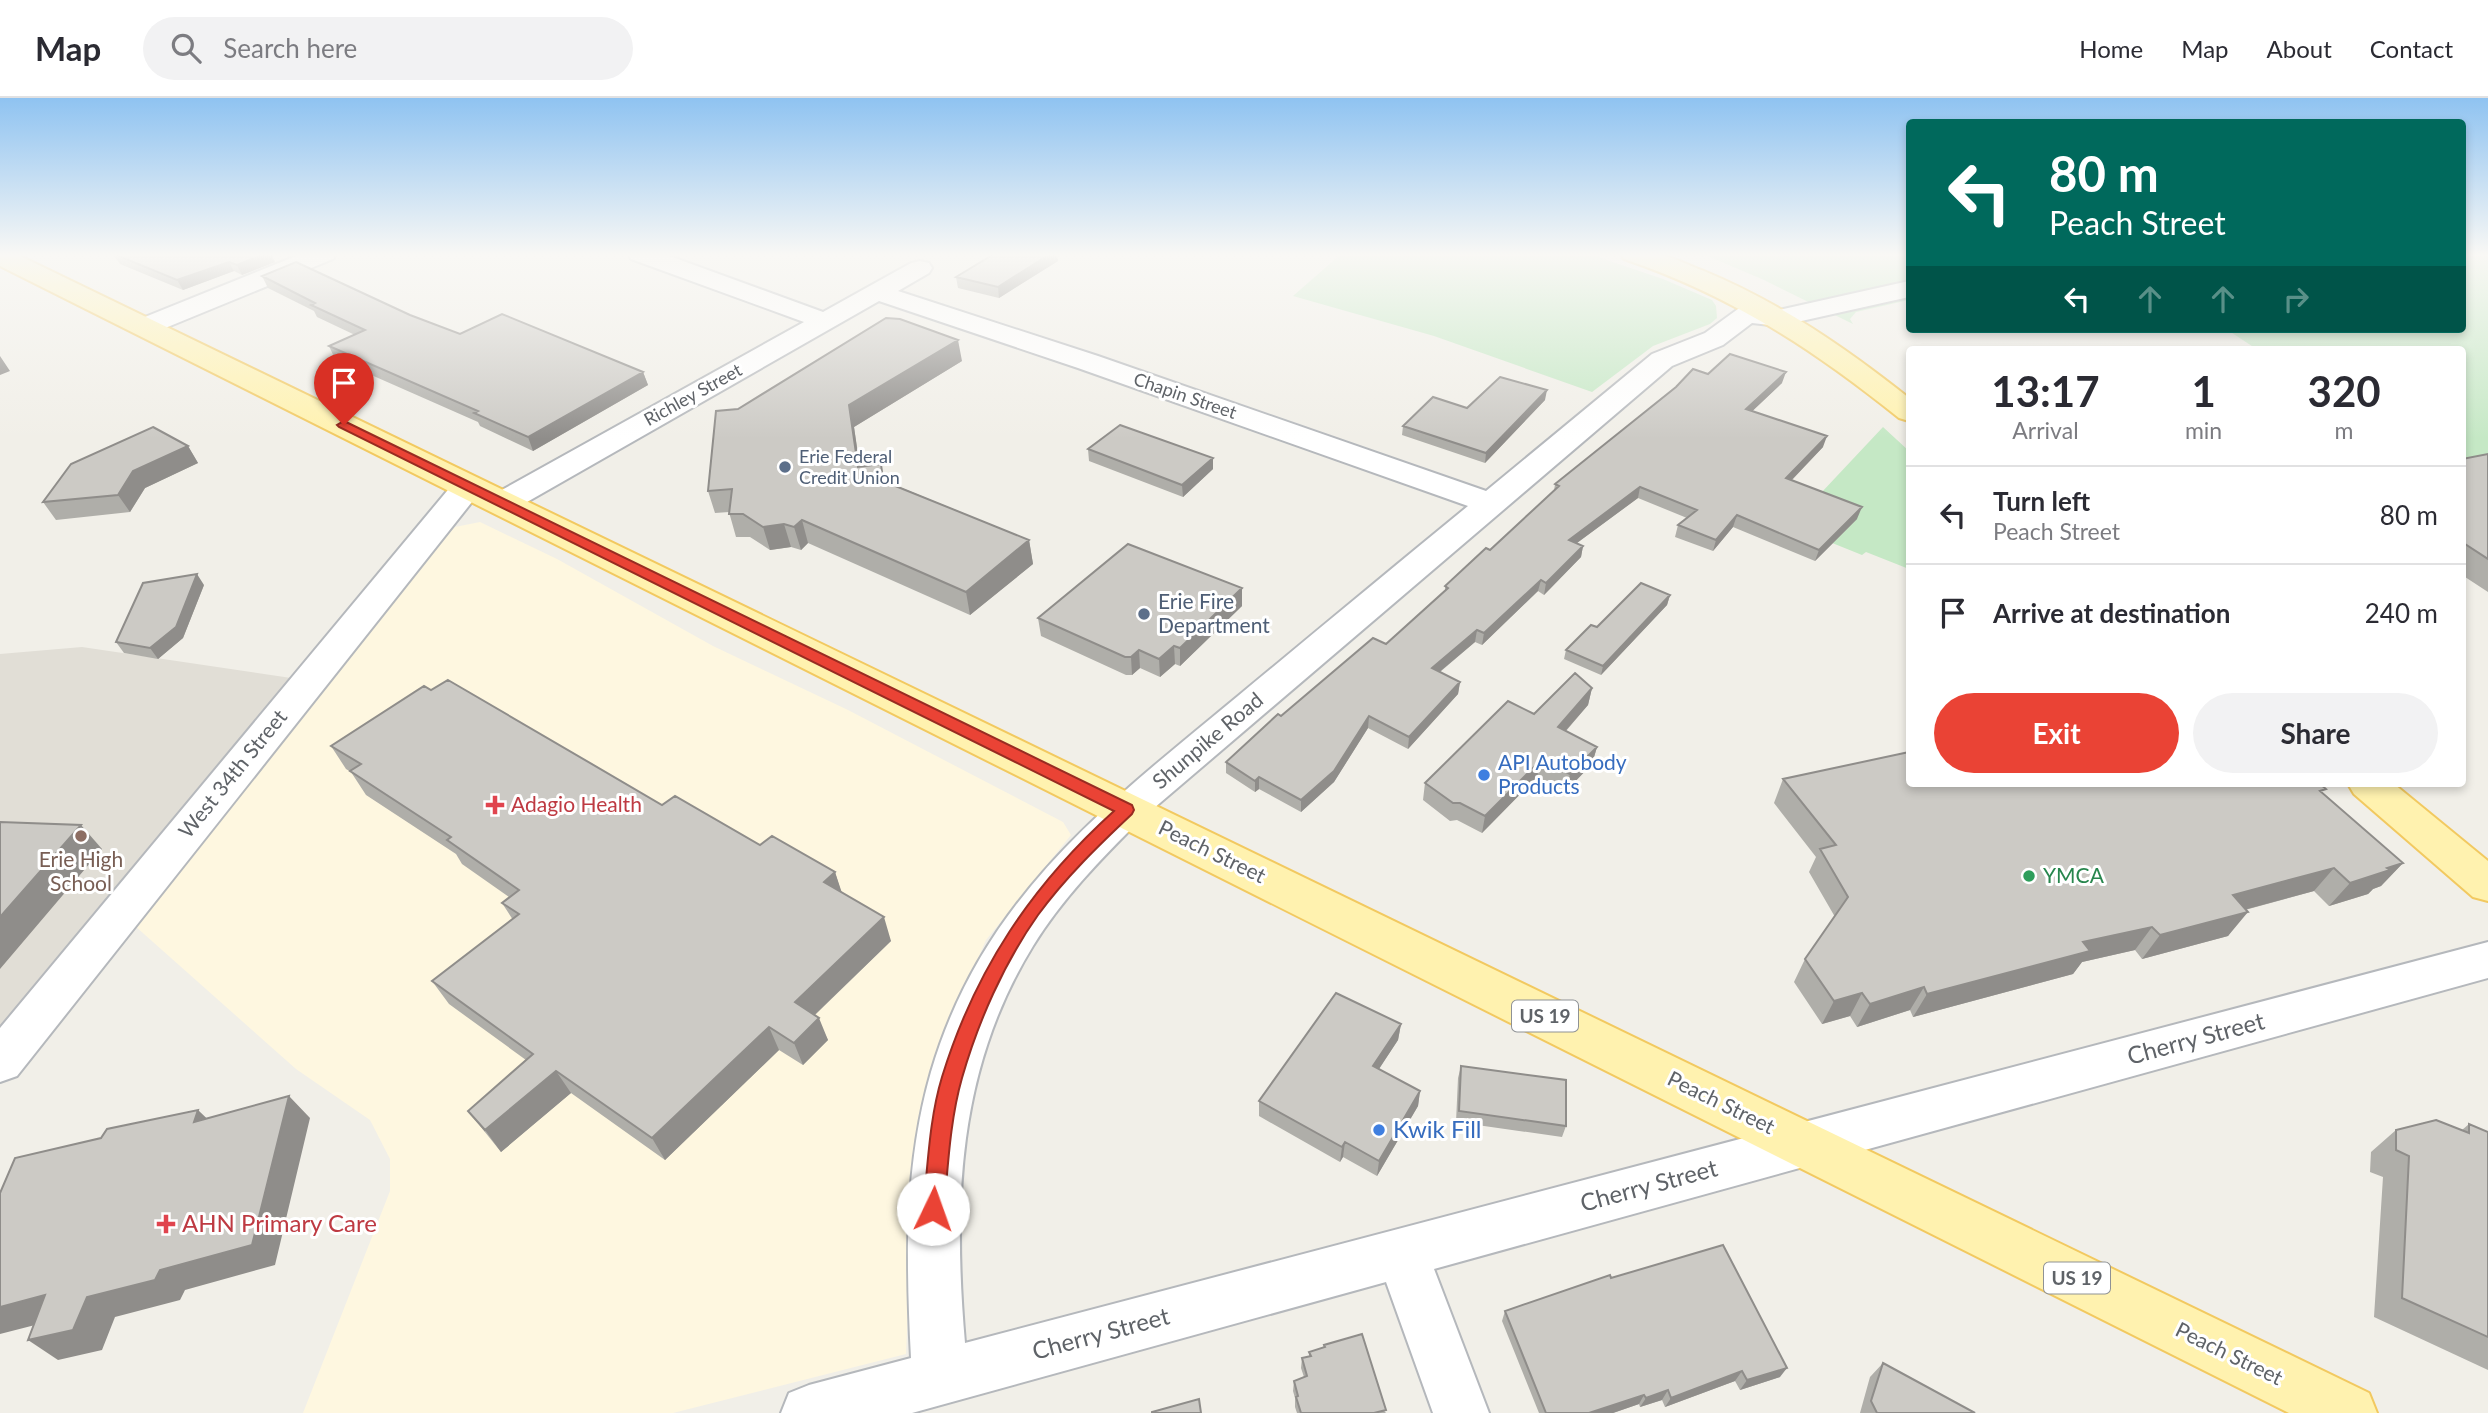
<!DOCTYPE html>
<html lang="en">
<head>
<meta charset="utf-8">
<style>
	:root { --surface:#fff; --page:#f2f2f3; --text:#2b2b33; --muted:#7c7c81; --line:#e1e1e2; --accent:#ea4335 }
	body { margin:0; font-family:Lato,sans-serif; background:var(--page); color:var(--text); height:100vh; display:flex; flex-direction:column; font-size:26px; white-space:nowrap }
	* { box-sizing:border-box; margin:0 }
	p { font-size:23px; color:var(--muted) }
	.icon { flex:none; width:38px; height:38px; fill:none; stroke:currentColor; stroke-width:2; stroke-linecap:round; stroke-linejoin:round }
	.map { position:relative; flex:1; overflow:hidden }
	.drawer { position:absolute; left:1906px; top:248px; width:560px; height:441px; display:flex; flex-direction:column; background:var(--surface); border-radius:7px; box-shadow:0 4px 10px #0003 }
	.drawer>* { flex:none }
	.banner { position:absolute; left:1906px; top:21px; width:560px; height:214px; border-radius:7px; box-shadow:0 4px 10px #0003; background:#00695c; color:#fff; overflow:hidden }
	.pin { position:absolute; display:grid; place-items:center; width:60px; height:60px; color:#fff; margin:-72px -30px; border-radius:50% 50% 50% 0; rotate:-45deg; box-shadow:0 0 7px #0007 }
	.pin .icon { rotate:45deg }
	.me { position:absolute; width:77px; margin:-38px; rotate:3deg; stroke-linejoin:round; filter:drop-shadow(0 0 5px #0008) }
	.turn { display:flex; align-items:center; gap:24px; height:147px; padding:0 28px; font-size:32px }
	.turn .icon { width:91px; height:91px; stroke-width:2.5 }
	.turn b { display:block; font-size:49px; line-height:60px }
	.lanes { display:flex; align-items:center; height:66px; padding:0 28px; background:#0003; justify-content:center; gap:35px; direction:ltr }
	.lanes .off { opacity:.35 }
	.eta { display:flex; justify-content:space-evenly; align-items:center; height:119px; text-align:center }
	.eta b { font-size:42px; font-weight:700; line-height:49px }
	.cta { display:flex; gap:14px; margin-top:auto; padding:14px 28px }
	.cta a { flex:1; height:80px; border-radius:42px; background:var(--accent); color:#fff; font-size:28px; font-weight:700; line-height:80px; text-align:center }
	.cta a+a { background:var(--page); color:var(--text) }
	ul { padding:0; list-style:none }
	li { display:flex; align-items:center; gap:21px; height:98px; padding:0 28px; border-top:2px solid var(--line) }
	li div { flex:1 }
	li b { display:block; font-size:26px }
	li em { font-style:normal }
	header { display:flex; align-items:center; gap:42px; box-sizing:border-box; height:98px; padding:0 35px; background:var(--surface); border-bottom:2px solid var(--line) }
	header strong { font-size:33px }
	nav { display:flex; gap:38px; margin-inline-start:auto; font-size:24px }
	.search { width:490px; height:63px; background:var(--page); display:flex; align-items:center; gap:18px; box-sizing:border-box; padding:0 24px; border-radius:38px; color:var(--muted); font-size:26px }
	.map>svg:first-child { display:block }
	.commercial { fill:#fef7e0 }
	.education { fill:#e1ded6 }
	.green { fill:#c5e8c5 }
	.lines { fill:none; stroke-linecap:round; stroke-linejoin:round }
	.minor-casing { stroke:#b5b8bc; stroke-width:4 }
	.major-casing { stroke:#f2c960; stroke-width:4 }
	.minor { fill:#fff; fill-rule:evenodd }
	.major { fill:#fff2af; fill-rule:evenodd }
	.wall { fill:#afaea9 }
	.shaded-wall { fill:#8f8d8a }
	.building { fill:#cccac5; stroke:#8f8d8a; stroke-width:2 }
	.route { fill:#ea4335; stroke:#982c22; stroke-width:2 }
	.service-dot { fill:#5c6f8a; stroke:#fff; stroke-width:2.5 }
	.shop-dot { fill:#3f7fe0; stroke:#fff; stroke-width:2.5 }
	.health-dot { fill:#e0444e; stroke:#fff; stroke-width:2.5 }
	.education-dot { fill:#8d6e63; stroke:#fff; stroke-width:2.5 }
	.leisure-dot { fill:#2e9e5b; stroke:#fff; stroke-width:2.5 }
	.labels { text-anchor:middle; stroke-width:6; stroke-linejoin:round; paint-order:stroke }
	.far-street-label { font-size:18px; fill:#5f6368; stroke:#fff }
	.far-service-label { font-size:18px; fill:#4e5e75; stroke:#fff; text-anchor:start }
	.shield { fill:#fff; stroke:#8f9295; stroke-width:2 }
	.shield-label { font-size:19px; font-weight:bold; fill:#5f6368 }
	.service-label { font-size:21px; fill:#4e5e75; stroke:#fff; text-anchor:start }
	.street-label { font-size:21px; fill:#5f6368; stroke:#fff }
	.shop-label { font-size:21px; fill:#366cbe; stroke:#fff; text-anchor:start }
	.health-label { font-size:21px; fill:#be3a42; stroke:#fff; text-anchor:start }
	.education-label { font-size:21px; fill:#785e54; stroke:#fff }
	.leisure-label { font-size:21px; fill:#27864d; stroke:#fff; text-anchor:start }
	.near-street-label { font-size:24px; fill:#5f6368; stroke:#fff }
	.near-shop-label { font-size:24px; fill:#366cbe; stroke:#fff; text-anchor:start }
	.near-health-label { font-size:24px; fill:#be3a42; stroke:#fff; text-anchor:start }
</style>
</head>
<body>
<header>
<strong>Map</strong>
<div class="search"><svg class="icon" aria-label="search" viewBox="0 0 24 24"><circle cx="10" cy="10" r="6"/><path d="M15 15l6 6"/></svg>Search here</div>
<nav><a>Home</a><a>Map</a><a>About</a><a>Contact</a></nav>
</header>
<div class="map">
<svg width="2488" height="1315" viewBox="0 0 2488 1315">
	<rect width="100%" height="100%" fill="#f1efe8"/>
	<!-- commercial -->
	<path class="commercial" d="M480,424L557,461L713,548L848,612L1063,724L1071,737L986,842L961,899L914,1069L907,1127L909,1187L906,1256L673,1315H303L390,1093V1061L370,1022L296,971L135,828L444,441L455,429Z"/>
	<!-- education -->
	<path class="education" d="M82,549L291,580L0,934V556Z"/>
	<!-- green -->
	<path class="green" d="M1341,156H1589L1663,181L1712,202L1716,208L1717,220L1710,226L1653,248L1592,294L1434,238L1293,198Z
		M1703,156H1909V202L1856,214L1850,221L1853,226L1764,182Z
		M2462,156H2488V364L2462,361V252H2258L2226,231H2462Z
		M1883,329L1909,353V471L1866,454L1862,457L1790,428Z"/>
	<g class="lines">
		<defs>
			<path id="minor" d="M301,156H336L333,161L153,235L144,237L135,235L131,229L135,223Z
				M628,156H664L823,214L911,165L920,163L929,165L932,170L929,175L898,193L1098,258L1486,393L1652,256L1705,235L1738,211L1747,209L1779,212L1909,183V199L1779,228L1752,225L1723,247L1672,268L1140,722C1101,761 1062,801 1033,848C957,971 953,1106 965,1245L2488,844V880L1434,1171L1489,1315H1433L1386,1184L912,1315H781L789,1295L809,1287L911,1260C906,1163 904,1068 931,974C982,800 1105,708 1238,598C1314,535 1391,471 1468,408L1078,270L879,203L513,412L502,414L491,412L486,405L491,398L804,224L631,161Z
				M468,379L479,381L483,388L479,395L17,978L0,984V930L457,381Z"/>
			<path id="major" d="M0,156H16L2369,1295L2377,1315H2289L0,168Z
				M1621,156C1633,156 1647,155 1659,157C1674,159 1690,168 1704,173C1779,204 1846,250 1909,300V323L1899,320C1812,250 1730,197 1624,161Z
				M2348,686H2394L2488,763V803L2473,799L2354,696Z"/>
		</defs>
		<!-- minor casing -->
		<use href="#minor" class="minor-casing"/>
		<!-- major casing -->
		<use href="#major" class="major-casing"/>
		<!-- minor -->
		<use href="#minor" class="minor"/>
		<!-- major -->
		<use href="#major" class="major"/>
	</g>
	<!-- wall -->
	<path class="wall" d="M113,156H276L272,158L275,164L242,177L234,173L183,192L120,166Z
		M994,156H1057L1058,163L999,200L958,190L956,179Z
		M262,178L410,217L460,236L643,274L648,287L533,353L480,328L478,324L335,261L329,248L355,237L317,219L314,213L268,190Z
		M962,263L854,329L860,369L881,366L885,383L1029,442L1033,466L970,517L808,445L801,452L791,449L770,452L750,439H736L729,414L715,415L708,393L738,311Z
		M1708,276L1782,285L1752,313L1823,349L1792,382L1857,421L1815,463L1733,429L1713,453L1675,439L1678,427L1687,420L1638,400L1577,445L1583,448L1581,459L1544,497L1538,493L1482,547L1475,544L1440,574L1460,584L1458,596L1408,651L1368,630L1334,684L1301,714L1259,691L1255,694L1226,675V664L1281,618L1386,546L1445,493V488L1490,452L1554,393L1555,386Z
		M1545,302L1485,365L1402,337L1403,328L1467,310Z
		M188,348L198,365L145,390L130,414L56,422L43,404Z
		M1088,351L1213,371L1183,399L1089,363Z
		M2488,356V494L2462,477V361Z
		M204,487L183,540L158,561L124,555L116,544Z
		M1242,490V508L1180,568L1175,566L1160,579L1140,570L1132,577H1126L1041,538L1038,520Z
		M1670,497L1667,507L1601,577L1564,561L1566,552L1597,529Z
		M1592,590L1588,607L1566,633L1597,649L1592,666L1566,693L1537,679L1482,735L1457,722L1450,723L1423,702L1425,685L1534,616Z
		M331,648L662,707L760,747L835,774L841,794L891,843L815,917L828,942L803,967L779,952L665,1062L571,995L501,1054L468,1013L526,962L449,906L432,883L513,822L502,805L509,799L462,766L456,756L366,697L351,674L346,671Z
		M1783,681L2323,695L2403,765L2381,788L2373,791L2368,796L2329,808L2314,793L2245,812L2228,838L2142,861L2135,852L2082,864L2073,876L1913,919L1910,912L1857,929L1850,918L1822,926L1794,884L1805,861L1835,819L1809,774L1816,759L1774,705Z
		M1401,926L1398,942L1379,971L1420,993L1418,1008L1377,1078L1343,1059L1340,1064L1259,1018V1003Z
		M1461,968L1566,1028L1562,1039L1456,1024L1458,980Z
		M2469,1026L2488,1034V1272L2374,1219L2383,1079L2370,1074L2371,1054L2396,1032H2462Z
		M1611,1180L1780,1279L1740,1292L1735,1283L1665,1309L1662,1302L1640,1309L1639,1306L1613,1315H1539L1502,1223L1505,1213Z
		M1324,1247L1386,1315H1297L1295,1309V1300L1293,1293L1294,1283L1304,1279L1301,1270L1302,1260L1309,1259V1254L1323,1250Z
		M1883,1265L1975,1315H1860L1870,1279Z"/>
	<!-- shaded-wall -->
	<path class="shaded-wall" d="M264,156H276L272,158L275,164L242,177L237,167Z
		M1050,156H1057L1058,163L999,200L998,189Z
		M229,164L234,173L183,192L177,182Z
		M958,242L962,263L854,329L863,392L858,369L849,307Z
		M0,258L10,273L0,277Z
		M643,274L648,287L533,353L528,339Z
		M1786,274L1782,285L1743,322L1746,311Z
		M1547,292L1545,302L1485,365L1486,355Z
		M1827,338L1823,349L1783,391L1786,380Z
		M188,348L198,365L145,390L130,414L118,397L133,373Z
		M1213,360V371L1183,399L1182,387Z
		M1640,389L1638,400L1566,453L1569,442Z
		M1862,409L1857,421L1815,463L1819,452Z
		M1737,417L1733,429L1713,453L1716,442Z
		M802,422L808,445L801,452L794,429Z
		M784,426L791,449L770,452L763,429Z
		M1029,442L1033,466L970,517L966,494Z
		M1583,448L1581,459L1544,497L1546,485Z
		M197,476L204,487L183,540L158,561L150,550Z
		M1541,482L1538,493L1482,547L1484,535Z
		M1242,490V508L1180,568V550Z
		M1670,497L1667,507L1601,577L1603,568Z
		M1477,532L1475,544L1431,581L1432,570Z
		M1174,548L1175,566L1160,579L1159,561Z
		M1139,552L1140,570L1132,577L1131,559Z
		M1460,584L1458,596L1408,651L1409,639Z
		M1592,590L1588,607L1554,646L1558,629Z
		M1369,618L1368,630L1334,684L1301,714V702Z
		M1597,649L1592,666L1566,693L1570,676Z
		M1541,662L1537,679L1482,735L1485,718Z
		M1259,679V691L1255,694V683Z
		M81,727L102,751L0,871V819Z
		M2403,765L2381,788L2373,791L2368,796L2329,808L2350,785L2387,770Z
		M2334,770L2314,793L2214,820L2233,797Z
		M835,774L843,798L824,784Z
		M2248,814L2228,838L2142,861L2160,837Z
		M884,819L891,843L804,927L795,904Z
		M2152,829L2135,852L2082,864L2073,876L1913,919L1927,896L2083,844Z
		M1924,889L1910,912L1857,929L1870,906Z
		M1862,895L1850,918L1822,926L1834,903Z
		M819,920L828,942L803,967L794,945Z
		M1401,926L1398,942L1371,983L1373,968Z
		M769,929L779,952L665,1062L652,1040Z
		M556,973L571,995L501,1054L485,1032Z
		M1420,993L1418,1008L1377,1078L1379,1063Z
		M289,998L310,1020L275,1167L185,1192L180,1202L115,1219L102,1252L58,1262L28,1242L87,1199L160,1172Z
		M198,1012L221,1034L194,1024Z
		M1345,1044L1343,1059L1340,1064L1342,1049Z
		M45,1197L74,1217L0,1236V1209Z
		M1787,1270L1780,1279L1740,1292L1747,1282Z
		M1742,1273L1735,1283L1665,1309L1671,1300Z
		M1668,1292L1662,1302L1640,1309L1646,1300Z
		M1644,1297L1639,1306L1613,1315H1589Z"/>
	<!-- building -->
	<path class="building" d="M114,156H264L237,167L229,164L177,182Z
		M994,156H1050L998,189L956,179Z
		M296,164L410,217L460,236L502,216L643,274L528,339L474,315L478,313L329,248L365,232L311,207L315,205L262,178Z
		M886,220L900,221L958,242L849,307L858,369L881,366L883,383L1029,442L966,494L802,422L794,429L784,426L763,429L743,416H729L732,391L708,393L716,313L738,311Z
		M1730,256L1786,274L1746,311L1827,338L1786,380L1862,409L1819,452L1737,417L1716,442L1678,427L1697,412L1640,389L1569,442L1583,448L1546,485L1541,482L1484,535L1477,532L1432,570L1460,584L1409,639L1369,618L1334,673L1301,702L1259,679L1255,683L1226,664L1278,616L1281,618L1373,540L1386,546L1448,490L1445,488L1486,450L1490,452L1559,388L1555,386L1676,289L1693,271L1708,276Z
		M1500,279L1547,292L1486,355L1403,328L1433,299L1467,310Z
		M1120,327L1213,360L1182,387L1088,351Z
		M153,329L188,348L133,373L118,397L43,404L71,366Z
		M2488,356V461L2462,444V361Z
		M1128,446L1242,490L1180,550L1174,548L1159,561L1139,552L1131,559H1125L1038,520Z
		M197,476L176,529L150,550L116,544L143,485Z
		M1641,485L1670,497L1603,568L1566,552L1591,527L1597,529Z
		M1575,575L1592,590L1558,629L1597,649L1570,676L1541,662L1485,718L1460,705H1453L1425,685L1508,603L1534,616Z
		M448,582L662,707L675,698L760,747L772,738L835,774L824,784L884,819L795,904L819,920L794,945L769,929L652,1040L556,973L485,1032L468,1013L533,956L432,883L519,816L502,805L519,792L447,742L451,739L350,673L361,666L331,648L424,588L431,592Z
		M1909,654V686H2320L2326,691L2320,693L2403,765L2387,770L2390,772L2350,785L2334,770L2233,797L2248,814L2160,837L2152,829L2083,844L2090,853L1927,896L1924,889L1870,906L1862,895L1834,903L1805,861L1848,799L1820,751L1836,747L1783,681Z
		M0,724L81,727L0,819Z
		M1336,895L1401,926L1373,968L1420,993L1379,1063L1345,1044L1342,1049L1259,1003Z
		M1461,968L1566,982V1028L1459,1013Z
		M289,998L252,1147L160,1172L155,1182L87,1199L73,1232L28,1242L45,1197L0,1209V1095L15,1060L101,1040L107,1031L198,1012L194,1024Z
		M2436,1022L2469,1035V1026L2488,1034V1239L2402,1200L2409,1058L2396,1052V1032Z
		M1723,1147L1787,1270L1747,1282L1742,1273L1671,1300L1668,1292L1646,1300L1644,1297L1589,1315H1546L1505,1213L1610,1177L1611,1180Z
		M1362,1236L1386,1312L1374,1315H1301L1296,1299L1298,1298L1294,1283L1307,1278L1302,1260L1311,1258L1309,1254L1325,1249L1324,1247Z
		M1883,1265L1975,1315H1877L1871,1303Z
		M1199,1301L1201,1315H1152V1314Z"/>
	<!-- sky -->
	<linearGradient id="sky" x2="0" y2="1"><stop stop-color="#8fc3f1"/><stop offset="0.46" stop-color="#f9f8f5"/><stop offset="1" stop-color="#f9f8f5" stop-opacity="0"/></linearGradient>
	<rect width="2488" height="341" fill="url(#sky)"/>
	<!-- route -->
	<path class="route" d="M344,323L1132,707L1134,712L1132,716C1099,747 1065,780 1038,817C1004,865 978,924 962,980C950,1022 948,1068 944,1111L941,1118L933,1121L926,1118L923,1111C928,1068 929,1022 942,979C975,872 1031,788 1114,713L339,329L337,327Z"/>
	<!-- markers -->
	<g class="service-dot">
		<circle cx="785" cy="369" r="7"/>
		<circle cx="1144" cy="516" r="7"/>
	</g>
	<g class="shop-dot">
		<circle cx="1484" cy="677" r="7"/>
		<circle cx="1379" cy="1032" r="7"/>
	</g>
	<g class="health-dot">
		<path d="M491.5 696.5h7v7h7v7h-7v7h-7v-7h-7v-7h7z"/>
		<path d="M162.5 1115.5h7v7h7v7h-7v7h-7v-7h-7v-7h7z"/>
	</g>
	<circle class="education-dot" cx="81" cy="738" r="7"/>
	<circle class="leisure-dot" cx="2029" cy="778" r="7"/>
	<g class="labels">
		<!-- far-street labels -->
		<g class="far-street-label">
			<text transform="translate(693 297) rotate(-29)" y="6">Richley Street</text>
			<text transform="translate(1185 298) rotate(19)" y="6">Chapin Street</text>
		</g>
		<!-- far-service labels -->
		<g class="far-service-label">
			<text x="799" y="365">Erie Federal<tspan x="799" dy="21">Credit Union</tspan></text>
		</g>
		<!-- shield labels -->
		<g class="shield">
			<rect x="1512" y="902.5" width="66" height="31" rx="5"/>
			<rect x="2044" y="1164.5" width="66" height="31" rx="5"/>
		</g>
		<g class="shield-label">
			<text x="1545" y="925">US 19</text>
			<text x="2077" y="1187">US 19</text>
		</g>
		<!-- service labels -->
		<g class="service-label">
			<text x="1158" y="511">Erie Fire<tspan x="1158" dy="24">Department</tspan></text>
		</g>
		<!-- street labels -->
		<g class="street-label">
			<text transform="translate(1208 643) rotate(-40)" y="7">Shunpike Road</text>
			<text transform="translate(233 676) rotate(-51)" y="7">West 34th Street</text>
			<text transform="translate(1212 754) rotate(26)" y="7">Peach Street</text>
			<text transform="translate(1721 1005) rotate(26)" y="7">Peach Street</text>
			<text transform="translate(2229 1256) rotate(26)" y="7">Peach Street</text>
		</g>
		<!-- shop labels -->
		<g class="shop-label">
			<text x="1498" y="672">API Autobody<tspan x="1498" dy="24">Products</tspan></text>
		</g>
		<!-- health labels -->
		<g class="health-label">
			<text x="511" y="714">Adagio Health</text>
		</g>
		<!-- education labels -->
		<g class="education-label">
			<text x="81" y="769">Erie High<tspan x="81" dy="24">School</tspan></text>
		</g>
		<!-- leisure labels -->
		<g class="leisure-label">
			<text x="2043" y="785">YMCA</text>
		</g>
		<!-- near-street labels -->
		<g class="near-street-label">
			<text transform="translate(2196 941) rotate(-15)" y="8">Cherry Street</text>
			<text transform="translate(1649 1088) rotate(-15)" y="8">Cherry Street</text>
			<text transform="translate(1101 1236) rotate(-15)" y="8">Cherry Street</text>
		</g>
		<!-- near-shop labels -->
		<g class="near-shop-label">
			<text x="1393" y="1040">Kwik Fill</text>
		</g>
		<!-- near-health labels -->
		<g class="near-health-label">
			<text x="182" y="1134">AHN Primary Care</text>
		</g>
	</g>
</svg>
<div class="pin" style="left:344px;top:327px;background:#d93025"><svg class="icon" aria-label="arrive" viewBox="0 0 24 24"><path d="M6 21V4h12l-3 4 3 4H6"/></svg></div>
<svg class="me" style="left:933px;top:1111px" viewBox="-20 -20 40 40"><circle r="19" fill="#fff"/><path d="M0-13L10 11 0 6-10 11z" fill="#ea4335"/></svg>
<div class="banner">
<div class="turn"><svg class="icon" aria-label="left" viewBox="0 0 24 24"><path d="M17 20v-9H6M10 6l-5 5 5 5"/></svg><div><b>80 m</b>Peach Street</div></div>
<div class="lanes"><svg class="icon" aria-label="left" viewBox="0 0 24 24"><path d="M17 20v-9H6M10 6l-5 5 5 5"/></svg><svg class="icon off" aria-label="ahead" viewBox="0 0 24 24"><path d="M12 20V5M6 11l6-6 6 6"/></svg><svg class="icon off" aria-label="ahead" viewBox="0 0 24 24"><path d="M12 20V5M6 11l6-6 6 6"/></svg><svg class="icon off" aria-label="right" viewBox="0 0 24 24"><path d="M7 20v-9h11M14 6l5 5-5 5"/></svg></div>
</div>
<section class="drawer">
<div class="eta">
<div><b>13:17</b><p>Arrival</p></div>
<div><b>1</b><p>min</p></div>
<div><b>320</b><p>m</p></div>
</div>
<ul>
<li><svg class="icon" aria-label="left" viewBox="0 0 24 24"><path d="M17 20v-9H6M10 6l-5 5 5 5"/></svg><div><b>Turn left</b><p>Peach Street</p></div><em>80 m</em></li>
<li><svg class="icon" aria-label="arrive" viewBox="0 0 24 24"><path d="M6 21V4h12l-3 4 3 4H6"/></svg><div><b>Arrive at destination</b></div><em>240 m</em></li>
</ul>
<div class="cta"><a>Exit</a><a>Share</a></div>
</section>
</div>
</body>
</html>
